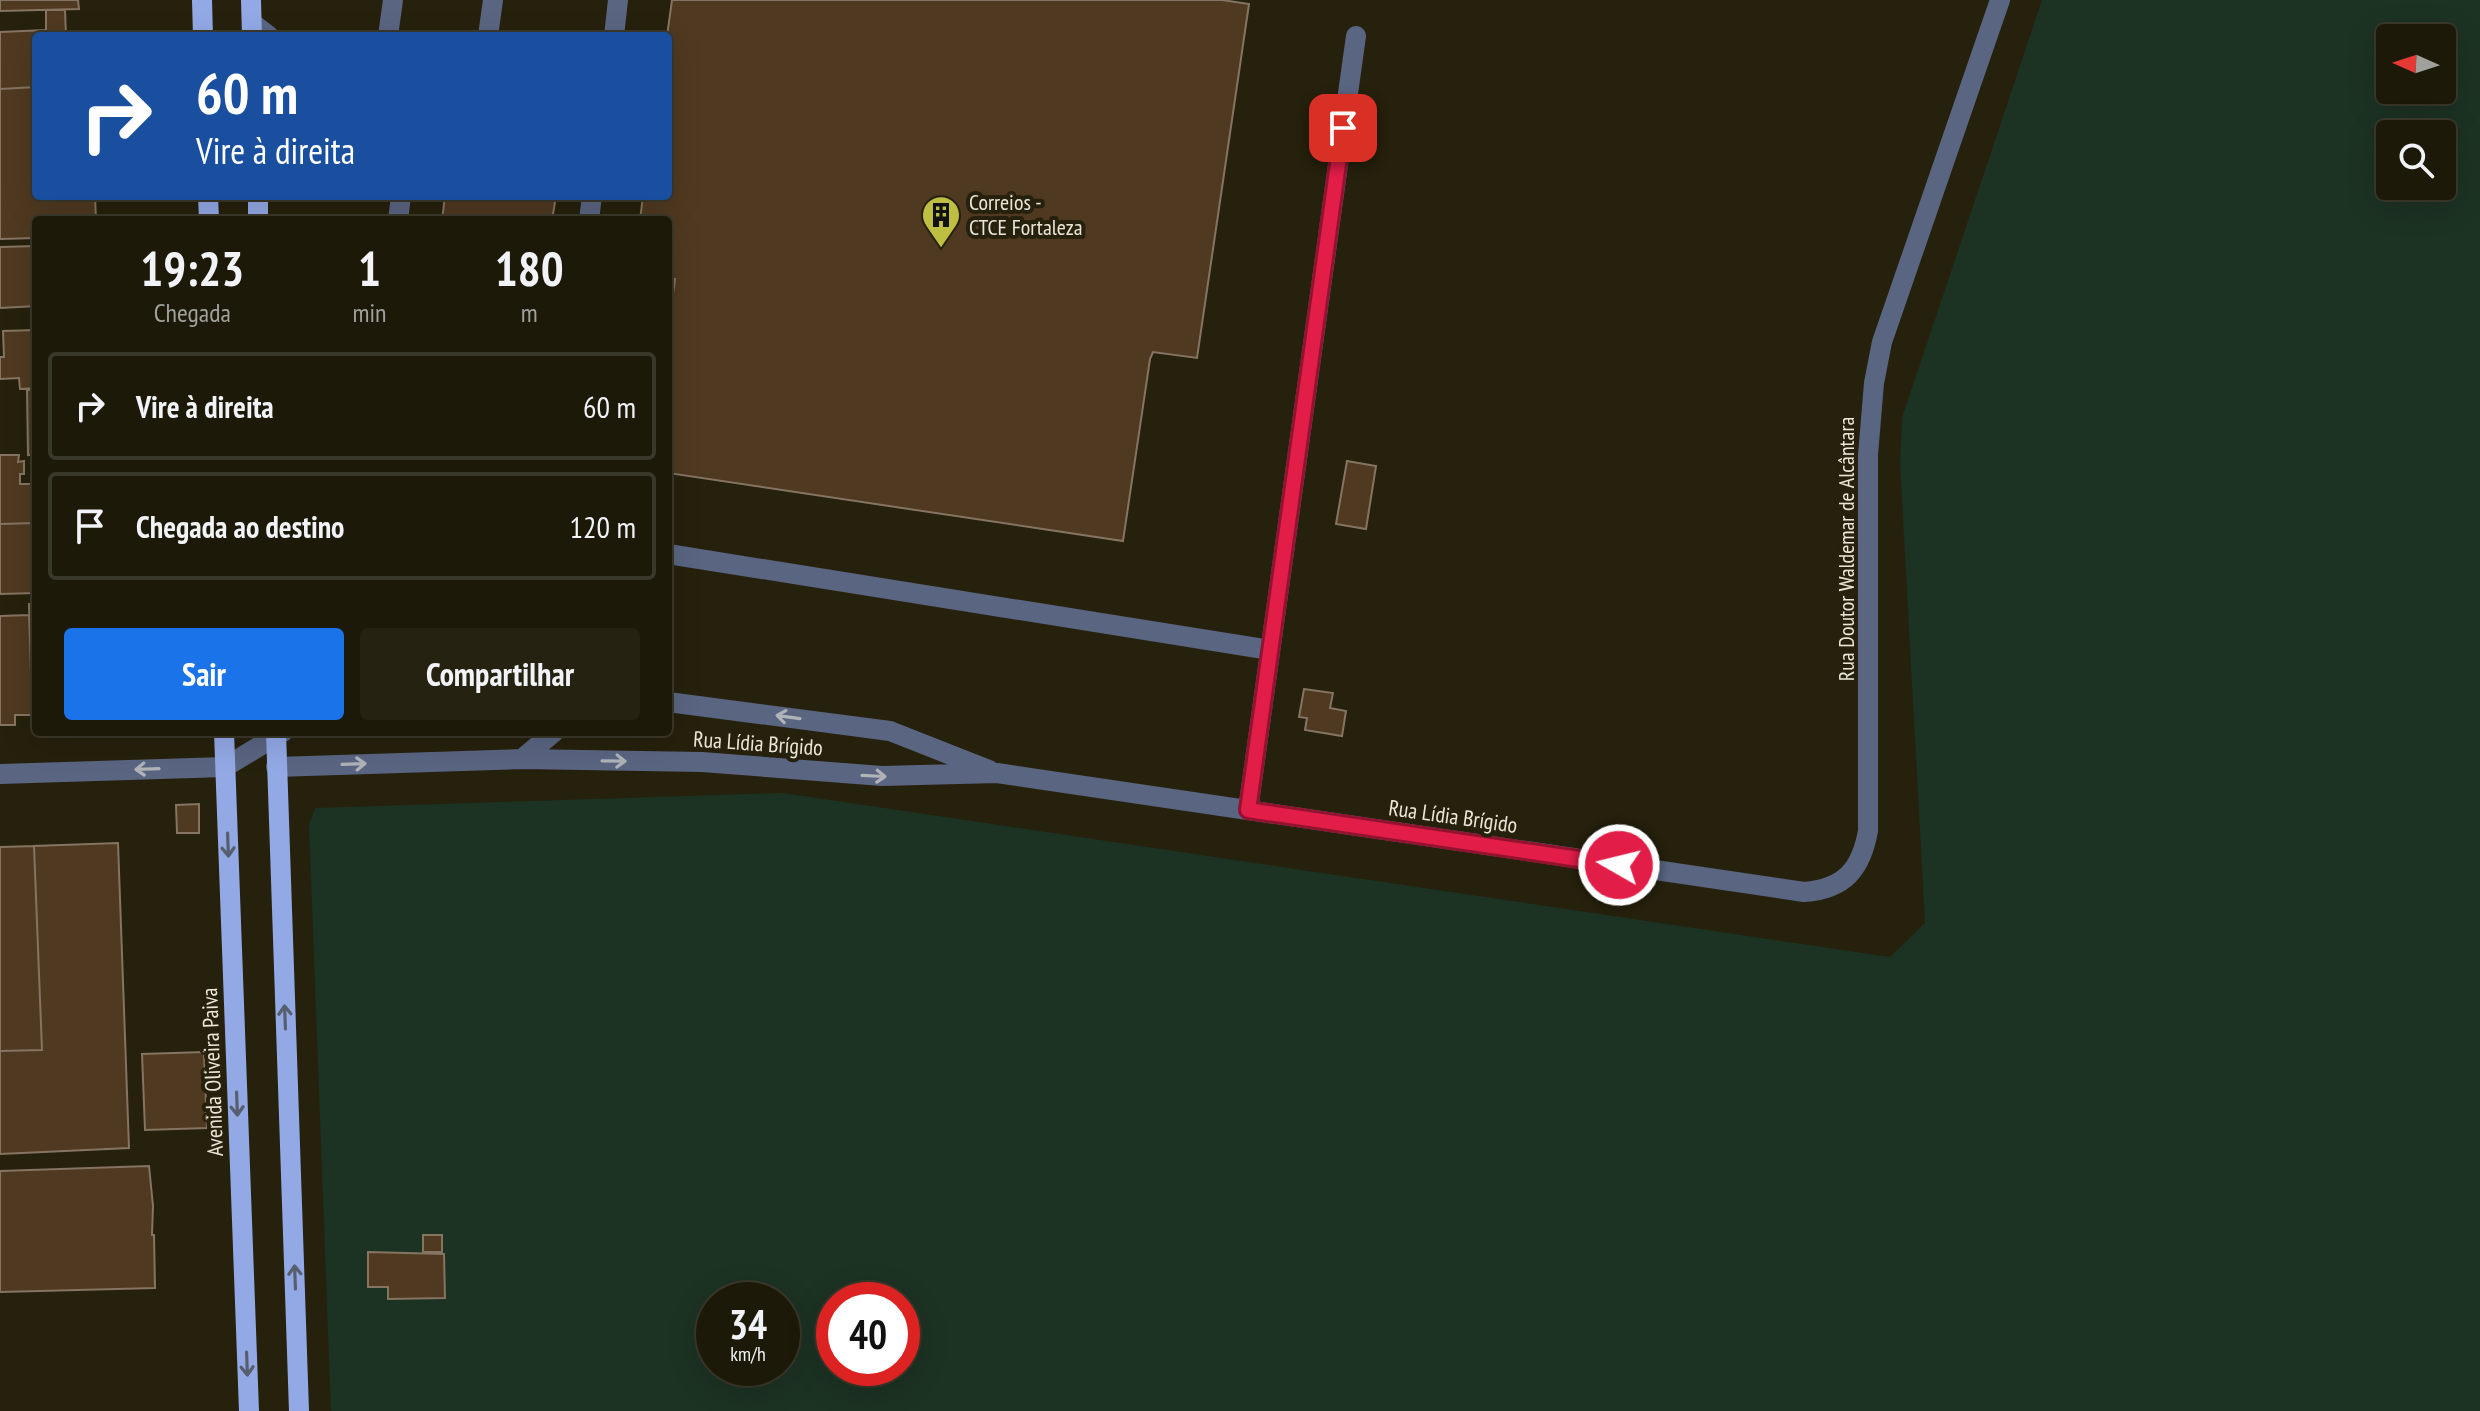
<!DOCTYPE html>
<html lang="pt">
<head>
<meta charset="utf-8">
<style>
	:root { --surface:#1c1909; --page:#252212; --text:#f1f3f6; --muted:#a0a09c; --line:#3a382a; --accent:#1a73e8 }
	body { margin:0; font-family:"PT Sans Narrow",sans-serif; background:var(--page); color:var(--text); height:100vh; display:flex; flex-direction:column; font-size:30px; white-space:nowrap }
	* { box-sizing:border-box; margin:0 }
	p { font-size:26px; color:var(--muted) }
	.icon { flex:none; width:44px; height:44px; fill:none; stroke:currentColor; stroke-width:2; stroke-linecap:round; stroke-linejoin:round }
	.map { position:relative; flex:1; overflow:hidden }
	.drawer { position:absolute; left:32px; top:216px; width:640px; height:520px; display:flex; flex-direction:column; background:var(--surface); border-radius:8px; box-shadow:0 8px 32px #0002,0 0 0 2px var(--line) }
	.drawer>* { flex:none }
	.guide { position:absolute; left:32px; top:32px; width:640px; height:168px; border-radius:8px; box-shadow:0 8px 32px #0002,0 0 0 2px var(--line); background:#1a4fa0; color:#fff; overflow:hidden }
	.needle { width:52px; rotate:273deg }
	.controls { position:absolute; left:2376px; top:24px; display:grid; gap:16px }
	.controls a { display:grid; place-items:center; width:80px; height:80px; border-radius:8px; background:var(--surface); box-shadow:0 8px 32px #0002,0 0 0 2px var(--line); font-size:40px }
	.speed { position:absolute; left:696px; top:1282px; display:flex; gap:16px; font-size:40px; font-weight:700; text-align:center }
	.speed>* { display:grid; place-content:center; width:104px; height:104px; border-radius:50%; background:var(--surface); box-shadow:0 8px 32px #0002,0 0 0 2px var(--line); line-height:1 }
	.speed small { font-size:20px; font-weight:400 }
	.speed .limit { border:12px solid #d22; background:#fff; color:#111 }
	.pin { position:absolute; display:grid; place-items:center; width:68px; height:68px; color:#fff; margin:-34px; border-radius:16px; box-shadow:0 4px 12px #0006 }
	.me { position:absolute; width:88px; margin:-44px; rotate:278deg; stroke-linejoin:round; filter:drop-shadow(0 0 6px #0008) }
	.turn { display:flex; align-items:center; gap:28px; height:168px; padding:0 32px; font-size:36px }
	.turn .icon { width:104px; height:104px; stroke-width:2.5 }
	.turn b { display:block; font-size:56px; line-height:68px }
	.eta { display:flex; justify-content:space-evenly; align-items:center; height:136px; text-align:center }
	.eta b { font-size:48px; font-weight:700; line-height:56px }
	.cta { display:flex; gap:16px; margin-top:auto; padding:16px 32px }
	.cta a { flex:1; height:92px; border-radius:8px; background:var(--accent); color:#fff; font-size:32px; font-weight:700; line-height:92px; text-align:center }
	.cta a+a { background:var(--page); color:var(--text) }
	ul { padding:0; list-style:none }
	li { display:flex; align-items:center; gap:24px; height:108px; margin:0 16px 12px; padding:0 16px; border:4px solid var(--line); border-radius:8px }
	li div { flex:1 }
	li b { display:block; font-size:30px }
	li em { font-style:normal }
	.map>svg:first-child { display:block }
	.green { fill:#1c3223; fill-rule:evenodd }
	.building { fill:#4f3920; stroke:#857461; stroke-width:2 }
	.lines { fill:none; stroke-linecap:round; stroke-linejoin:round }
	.minor { stroke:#5a6582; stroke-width:20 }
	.major { stroke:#93a9e6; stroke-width:20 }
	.oneway { stroke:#b0b3b7 }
	.oneway2 { stroke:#575e6e }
	.route-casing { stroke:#92132f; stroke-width:20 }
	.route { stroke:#e11d48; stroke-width:14 }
	.labels { text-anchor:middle; stroke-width:8; stroke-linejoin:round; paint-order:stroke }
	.poi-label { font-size:22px; fill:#eae7da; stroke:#26210c; text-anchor:start }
	.street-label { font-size:22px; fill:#eae7da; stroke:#26210c }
</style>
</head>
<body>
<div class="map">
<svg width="2480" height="1411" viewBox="0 0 2480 1411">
	<rect width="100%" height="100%" fill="#26210c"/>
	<!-- green -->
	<path class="green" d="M2042,0H2480V1411H331L309,825L315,808L783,793L1890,957L1925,923L1900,463L1902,418ZM2390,38H2442V90H2390ZM2390,134H2442V186H2390ZM714,1300H782V1368H714ZM834,1300H902V1368H834Z"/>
	<!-- building -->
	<path class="building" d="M0,0H78L79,9L0,11Z
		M672,0H1222L1249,4L1197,358L1153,352L1150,359L1123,541L668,473V330L675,279L668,278V220H640L643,196H668L667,36Z
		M46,10H65L66,36H36V87L0,89V32L46,30Z
		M36,87V196H95L96,220H36V238L0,239V89Z
		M445,196H556L552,220H442Z
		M36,238V306L0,308V247L35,246Z
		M36,330V388L20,389L19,378L0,379V357H4L3,331Z
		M27,390H36V454L28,455Z
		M0,455H19L18,462L24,461V474H20V484H36V523L0,524Z
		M1347,461L1376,466L1366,529L1336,524Z
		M36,523V593L0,594V524Z
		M29,604H36V674H31Z
		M29,615L33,715H15V725H0V616Z
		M1304,689L1333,693L1330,708L1346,711L1342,736L1305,730L1307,718L1299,717Z
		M199,804V833H177L176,805Z
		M118,843L129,1148L0,1154V1051L42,1050L34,846Z
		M34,846L42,1050L0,1051V847Z
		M204,1052L207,1128L145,1130L142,1054Z
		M149,1166L153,1206L152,1235H154L155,1288L0,1292V1171Z
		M423,1235H442V1252H423Z
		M368,1252L444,1254L445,1298L388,1299V1287H368Z"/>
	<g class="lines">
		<!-- minor -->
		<path class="minor" d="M252,23L269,36
			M388,36L393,0
			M488,36L493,0
			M614,36L618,0
			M398,220L401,196
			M589,220L592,196
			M668,554L1270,650
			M668,702L890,731L989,770
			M522,759L554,732
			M276,767L522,759L702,762L882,776L997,773L1804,892C1845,889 1861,869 1868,831V455L1874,383L1882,342L2000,0
			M0,774L225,767L283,732
			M1248,810L1356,36"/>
		<!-- major -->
		<path class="major" d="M202,0L203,36
			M251,0L252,36
			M208,196L209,220
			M258,196V220
			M224,732L249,1411
			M276,732L299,1411"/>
	</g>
	<!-- one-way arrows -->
	<defs><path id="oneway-shaft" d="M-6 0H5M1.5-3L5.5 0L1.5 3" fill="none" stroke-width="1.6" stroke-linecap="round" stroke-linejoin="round" transform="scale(2)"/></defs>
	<g class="oneway">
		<use href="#oneway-shaft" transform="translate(788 717) rotate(-172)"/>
		<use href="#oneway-shaft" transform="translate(614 761) rotate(1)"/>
		<use href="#oneway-shaft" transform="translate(354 764) rotate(-2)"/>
		<use href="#oneway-shaft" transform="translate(147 769) rotate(178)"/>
		<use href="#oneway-shaft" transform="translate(874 776) rotate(3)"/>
	</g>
	<g class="oneway2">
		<use href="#oneway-shaft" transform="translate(228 845) rotate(88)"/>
		<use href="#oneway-shaft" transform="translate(285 1017) rotate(-92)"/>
		<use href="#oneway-shaft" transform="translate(237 1104) rotate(88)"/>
		<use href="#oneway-shaft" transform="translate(295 1277) rotate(-92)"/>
		<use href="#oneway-shaft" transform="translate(247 1364) rotate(88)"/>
	</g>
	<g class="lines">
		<defs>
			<path id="route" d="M1343,128L1248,810L1619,865"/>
		</defs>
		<!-- route casing -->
		<use href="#route" class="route-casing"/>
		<!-- route -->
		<use href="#route" class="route"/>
	</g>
	<!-- icons -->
	<defs>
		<symbol id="building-pin" viewBox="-11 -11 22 30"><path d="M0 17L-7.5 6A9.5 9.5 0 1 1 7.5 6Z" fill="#bebf42" stroke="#26210c"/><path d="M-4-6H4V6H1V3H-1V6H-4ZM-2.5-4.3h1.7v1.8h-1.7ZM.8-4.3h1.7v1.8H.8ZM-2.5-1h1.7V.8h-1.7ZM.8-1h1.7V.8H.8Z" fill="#111"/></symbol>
	</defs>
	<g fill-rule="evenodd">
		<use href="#building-pin" x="919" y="193" width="44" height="60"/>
	</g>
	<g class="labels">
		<!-- poi labels -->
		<g class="poi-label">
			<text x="969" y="210">Correios -<tspan x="969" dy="25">CTCE Fortaleza</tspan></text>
		</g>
		<!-- street labels -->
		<g class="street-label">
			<text transform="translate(1846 549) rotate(-90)" y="8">Rua Doutor Waldemar de Alcântara</text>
			<text transform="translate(758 743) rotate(4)" y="8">Rua Lídia Brígido</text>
			<text transform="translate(1453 816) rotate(8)" y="8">Rua Lídia Brígido</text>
			<text transform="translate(212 1072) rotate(-92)" y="8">Avenida Oliveira Paiva</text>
		</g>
	</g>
</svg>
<div class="controls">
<a><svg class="needle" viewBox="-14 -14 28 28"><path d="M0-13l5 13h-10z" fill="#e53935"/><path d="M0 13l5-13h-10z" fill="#a0a09c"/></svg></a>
<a><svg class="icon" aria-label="search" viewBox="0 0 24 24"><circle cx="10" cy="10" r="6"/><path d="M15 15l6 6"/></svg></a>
</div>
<div class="speed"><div>34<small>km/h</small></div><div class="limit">40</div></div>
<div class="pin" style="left:1343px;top:128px;background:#d93025"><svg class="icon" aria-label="arrive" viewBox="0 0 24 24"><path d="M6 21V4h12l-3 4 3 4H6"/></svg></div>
<svg class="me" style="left:1619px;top:865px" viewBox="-20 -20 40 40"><circle r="17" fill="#e11d48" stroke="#fff" stroke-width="3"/><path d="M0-11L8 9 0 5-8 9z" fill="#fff"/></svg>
<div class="guide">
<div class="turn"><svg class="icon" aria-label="right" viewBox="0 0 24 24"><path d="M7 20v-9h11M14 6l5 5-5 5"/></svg><div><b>60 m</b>Vire à direita</div></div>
</div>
<section class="drawer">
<div class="eta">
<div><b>19:23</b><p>Chegada</p></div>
<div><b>1</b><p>min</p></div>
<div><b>180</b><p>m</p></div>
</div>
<ul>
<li><svg class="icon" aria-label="right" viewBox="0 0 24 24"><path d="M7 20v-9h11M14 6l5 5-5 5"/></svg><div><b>Vire à direita</b></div><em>60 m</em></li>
<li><svg class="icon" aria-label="arrive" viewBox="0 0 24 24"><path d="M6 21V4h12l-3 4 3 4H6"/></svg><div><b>Chegada ao destino</b></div><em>120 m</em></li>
</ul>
<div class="cta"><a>Sair</a><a>Compartilhar</a></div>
</section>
</div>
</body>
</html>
